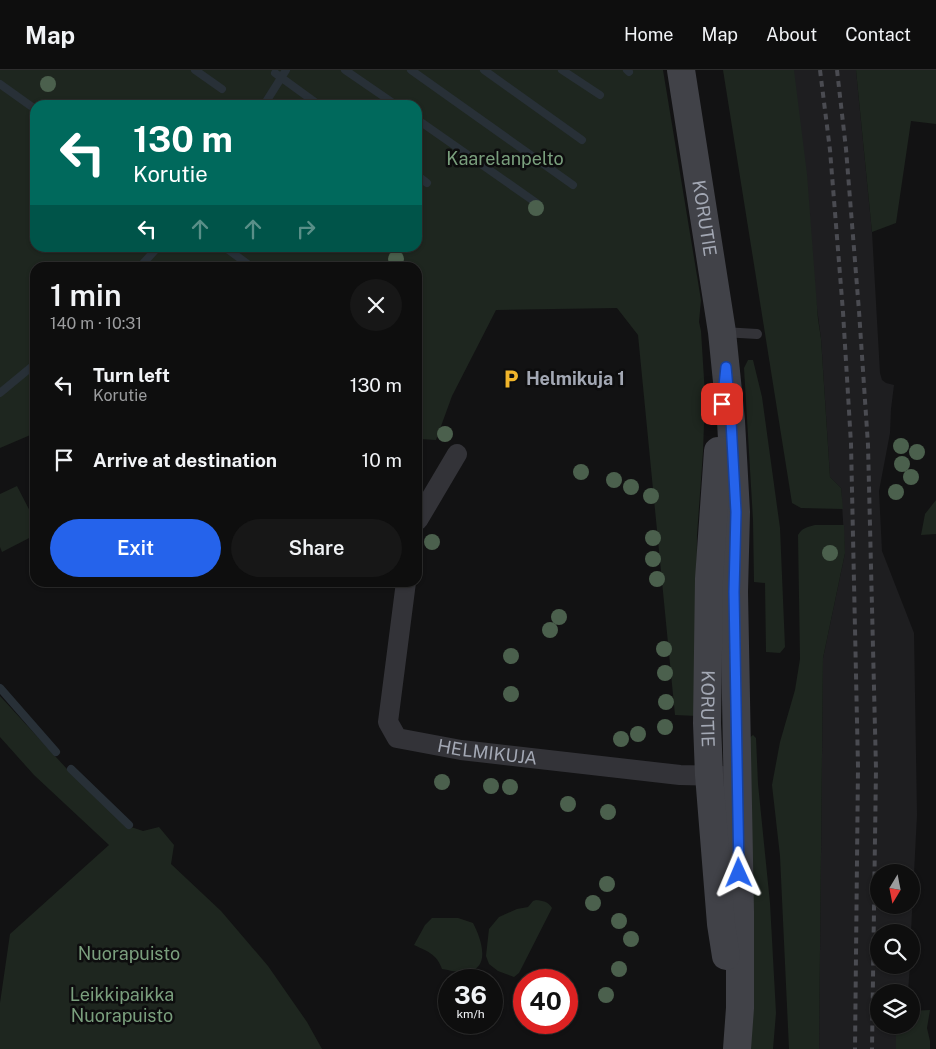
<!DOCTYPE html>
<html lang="en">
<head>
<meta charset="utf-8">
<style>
	:root { --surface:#0e0e0e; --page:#171717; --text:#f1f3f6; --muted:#9b9c9e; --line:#2e2e2e; --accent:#2563eb }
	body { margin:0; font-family:"Public Sans",sans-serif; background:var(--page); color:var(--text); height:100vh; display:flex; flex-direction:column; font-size:19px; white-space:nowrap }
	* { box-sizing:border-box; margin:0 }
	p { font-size:16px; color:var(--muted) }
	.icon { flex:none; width:28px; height:28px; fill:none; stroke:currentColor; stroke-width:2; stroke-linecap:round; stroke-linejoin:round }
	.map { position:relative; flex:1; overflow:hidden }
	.panel { position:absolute; left:30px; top:192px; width:392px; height:325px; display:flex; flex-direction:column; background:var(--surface); border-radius:15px; box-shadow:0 1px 4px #0004,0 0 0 1px var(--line) }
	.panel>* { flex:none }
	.top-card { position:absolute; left:30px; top:30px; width:392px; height:152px; border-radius:15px; box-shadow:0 1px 4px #0004,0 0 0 1px var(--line); background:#00695c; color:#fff; overflow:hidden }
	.needle { width:32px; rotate:190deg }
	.controls { position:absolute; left:870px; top:794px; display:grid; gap:10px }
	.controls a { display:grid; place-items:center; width:50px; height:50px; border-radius:50%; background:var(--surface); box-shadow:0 1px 4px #0004,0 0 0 1px var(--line); font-size:25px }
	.speed { position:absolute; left:438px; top:899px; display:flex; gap:10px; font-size:25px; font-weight:700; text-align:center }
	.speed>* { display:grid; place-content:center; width:65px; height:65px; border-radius:50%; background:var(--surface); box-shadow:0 1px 4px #0004,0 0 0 1px var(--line); line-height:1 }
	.speed small { font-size:12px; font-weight:400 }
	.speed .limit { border:8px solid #d22; background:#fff; color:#111 }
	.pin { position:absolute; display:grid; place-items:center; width:42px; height:42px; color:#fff; margin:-21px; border-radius:10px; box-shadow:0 2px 8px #0006 }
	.me { position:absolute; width:55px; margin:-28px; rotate:359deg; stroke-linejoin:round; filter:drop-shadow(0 0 4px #0008) }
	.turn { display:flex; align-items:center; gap:18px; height:105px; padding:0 20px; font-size:22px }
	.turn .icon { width:65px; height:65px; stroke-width:2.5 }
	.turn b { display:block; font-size:35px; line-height:42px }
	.lanes { display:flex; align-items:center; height:48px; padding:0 20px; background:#0003; justify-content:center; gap:25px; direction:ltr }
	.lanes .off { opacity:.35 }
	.round { display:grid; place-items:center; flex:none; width:52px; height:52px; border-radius:26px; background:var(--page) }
	.headline { display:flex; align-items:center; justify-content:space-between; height:85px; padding:0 20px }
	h1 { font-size:30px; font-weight:600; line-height:38px }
	.button { display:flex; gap:10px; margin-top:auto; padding:10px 20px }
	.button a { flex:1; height:58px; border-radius:30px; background:var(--accent); color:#fff; font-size:20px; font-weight:600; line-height:58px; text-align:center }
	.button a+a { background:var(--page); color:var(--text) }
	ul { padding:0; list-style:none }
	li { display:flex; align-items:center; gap:15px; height:75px; padding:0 20px }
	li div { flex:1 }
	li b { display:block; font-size:19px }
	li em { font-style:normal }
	header { display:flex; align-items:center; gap:30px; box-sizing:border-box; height:70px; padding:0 25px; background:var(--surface); border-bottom:1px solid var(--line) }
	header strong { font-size:24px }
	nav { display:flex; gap:28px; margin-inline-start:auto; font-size:18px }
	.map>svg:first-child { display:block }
	.built { fill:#1e1e20; fill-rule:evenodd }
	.green { fill:#1e261f; fill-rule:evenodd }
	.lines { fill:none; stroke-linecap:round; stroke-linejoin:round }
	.stream { stroke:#283037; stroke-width:8 }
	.lane { stroke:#333338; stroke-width:10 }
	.street { stroke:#333338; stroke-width:20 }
	.secondary { stroke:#414248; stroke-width:28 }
	.rail { stroke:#4a4b51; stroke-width:4; stroke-dasharray:6 5; stroke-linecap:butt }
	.tree { fill:#4b604d }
	.route-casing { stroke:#184099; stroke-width:12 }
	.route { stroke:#2563eb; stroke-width:9 }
	.labels { text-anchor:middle; stroke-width:5; stroke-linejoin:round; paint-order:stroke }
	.park-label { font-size:18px; fill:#7a9f7d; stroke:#0d0d0e }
	.street-label { font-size:18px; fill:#a3a8b4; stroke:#0d0d0e }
	.poi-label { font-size:18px; font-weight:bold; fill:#a3a8b4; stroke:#0d0d0e; text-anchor:start }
</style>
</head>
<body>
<header>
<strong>Map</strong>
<nav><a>Home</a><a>Map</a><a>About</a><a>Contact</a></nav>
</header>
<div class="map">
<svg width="936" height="979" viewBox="0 0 936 979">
	<rect width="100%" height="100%" fill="#121213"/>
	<!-- built -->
	<path class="built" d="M786,0H856L872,162L880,303L882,310L886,313L894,315L891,339L890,363L879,421L882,481L914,563L917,745L911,862H879V895H910L908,922H879V955H901L896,965V979H819L823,588L845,483L841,418L830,407L821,269ZM879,802H911V835H879Z"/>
	<!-- green -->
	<path class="green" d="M0,0H663L701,230L699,252L701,261L705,325L703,382L697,465L696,565L697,646L675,645L638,265L617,238L496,240L452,326L436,370L420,369L418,361V198H35V363L0,378ZM35,35H418V178H35Z
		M723,0H794L807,104L818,249L821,269L830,407L841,418L843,439L801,438L792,433Z
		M856,0H936V54L911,51L896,153L872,162Z
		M748,290H753L762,327L780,458L785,577L780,583L766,582L765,513L754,512L753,450L744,298Z
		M17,416L35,451V465L2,482L0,477V424Z
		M936,430V464L921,465L925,444Z
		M815,455H844L845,483L823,588L819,979H789L780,786L772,715L780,672L795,620L800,589L798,465C802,458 807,457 815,455Z
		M0,626L67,699L128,756L143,761L159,757L174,775L171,794L221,841L268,896L307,952L322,979H0V933L10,864L109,775L34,705L0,667Z
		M753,665L756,668L758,714L770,833L776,943L773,979H751L748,669Z
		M536,830C543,831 548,831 552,838L519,903L514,907L498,901L489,894L486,886L489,859L499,847L517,839L528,837L533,831Z
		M432,848H458L473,853C481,868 492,899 466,902C458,903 449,900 442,899C437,884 427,881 414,875L425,855Z
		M930,940L927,958L930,971V979H896V965L901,955H911V941Z"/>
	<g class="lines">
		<!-- stream -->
		<path class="stream" d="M195,0L222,19
			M345,0L396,35
			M411,0L573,115
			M484,0L582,70
			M562,0L600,25
			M627,0L629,2
			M275,3L319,35
			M0,14L35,39
			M264,35L286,0
			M418,50L538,134
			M418,106L427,113
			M226,178L253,198
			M139,198L157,178
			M0,323L35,294
			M0,618L56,682
			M71,699L129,755"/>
		<!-- lane -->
		<path class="lane" d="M723,262L757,264"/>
		<!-- street -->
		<g class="street">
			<path d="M418,450L457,384"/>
			<path id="s1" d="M406,512L388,652L397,668L461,680L680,705L722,706"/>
		</g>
		<!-- secondary -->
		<g class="secondary">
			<path id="s2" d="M681,0L722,262L731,351L736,442L734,522L740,842V938L737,979"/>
			<path id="s3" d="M718,381L709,509L707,653L709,705L721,854L726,886"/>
		</g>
		<!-- rail -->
		<path class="rail" d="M820,0L830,80L843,242L851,374L858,697L855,979
			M837,0L846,79L859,241L868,375L876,699L872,979"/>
	</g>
	<!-- trees -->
	<g class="tree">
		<circle cx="48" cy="14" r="8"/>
		<circle cx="536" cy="138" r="8"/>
		<circle cx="396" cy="189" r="8"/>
		<circle cx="445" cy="364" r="8"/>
		<circle cx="901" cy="376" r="8"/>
		<circle cx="917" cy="382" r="8"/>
		<circle cx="902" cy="394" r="8"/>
		<circle cx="581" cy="402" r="8"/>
		<circle cx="911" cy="407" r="8"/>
		<circle cx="614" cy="410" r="8"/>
		<circle cx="631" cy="417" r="8"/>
		<circle cx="896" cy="422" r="8"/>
		<circle cx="651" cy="426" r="8"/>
		<circle cx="653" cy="468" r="8"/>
		<circle cx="432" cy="472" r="8"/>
		<circle cx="830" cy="483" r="8"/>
		<circle cx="653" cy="489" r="8"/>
		<circle cx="657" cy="509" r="8"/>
		<circle cx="559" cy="547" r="8"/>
		<circle cx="550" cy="560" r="8"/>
		<circle cx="664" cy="579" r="8"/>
		<circle cx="511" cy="586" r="8"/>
		<circle cx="665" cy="603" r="8"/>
		<circle cx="511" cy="624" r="8"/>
		<circle cx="666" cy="632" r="8"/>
		<circle cx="665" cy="657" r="8"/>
		<circle cx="638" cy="664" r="8"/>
		<circle cx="621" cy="669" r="8"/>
		<circle cx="442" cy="712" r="8"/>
		<circle cx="491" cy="716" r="8"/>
		<circle cx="510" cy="717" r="8"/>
		<circle cx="568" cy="734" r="8"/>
		<circle cx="608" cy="742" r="8"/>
		<circle cx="607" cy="814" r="8"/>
		<circle cx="593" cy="833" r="8"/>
		<circle cx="619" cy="851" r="8"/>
		<circle cx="631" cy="869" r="8"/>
		<circle cx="619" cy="899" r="8"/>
		<circle cx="606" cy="925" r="8"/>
	</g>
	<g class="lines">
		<defs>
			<path id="route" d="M722,334L726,297L731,351L736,442L734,522L739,803"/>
		</defs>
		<!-- route casing -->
		<use href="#route" class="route-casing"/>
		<!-- route -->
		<use href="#route" class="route"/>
	</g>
	<!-- icons -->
	<defs>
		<symbol id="parking-bare" viewBox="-9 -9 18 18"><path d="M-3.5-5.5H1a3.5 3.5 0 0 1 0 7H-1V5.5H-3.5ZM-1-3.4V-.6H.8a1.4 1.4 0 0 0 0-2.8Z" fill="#f1b52b" stroke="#0d0d0e" stroke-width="2.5" paint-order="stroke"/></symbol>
	</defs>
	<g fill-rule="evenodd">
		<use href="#parking-bare" x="497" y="295" width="28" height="28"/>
	</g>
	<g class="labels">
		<!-- park labels -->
		<g class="park-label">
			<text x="505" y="95">Kaarelanpelto</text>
			<text x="129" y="890">Nuorapuisto</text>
			<text x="122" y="931">Leikkipaikka<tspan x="122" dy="21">Nuorapuisto</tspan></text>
		</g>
		<!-- street labels -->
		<g class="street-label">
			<text dy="6" stroke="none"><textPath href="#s2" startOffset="150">KORUTIE</textPath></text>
			<text dy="6" stroke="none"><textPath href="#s3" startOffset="258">KORUTIE</textPath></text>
			<text dy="6" stroke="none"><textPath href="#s1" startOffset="251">HELMIKUJA</textPath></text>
		</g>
		<!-- poi labels -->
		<g class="poi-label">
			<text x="526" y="315">Helmikuja 1</text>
		</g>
	</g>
</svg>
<div class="controls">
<a><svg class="needle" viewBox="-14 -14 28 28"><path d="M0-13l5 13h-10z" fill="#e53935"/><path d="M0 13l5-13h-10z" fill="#9b9c9e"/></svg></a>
<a><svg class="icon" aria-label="search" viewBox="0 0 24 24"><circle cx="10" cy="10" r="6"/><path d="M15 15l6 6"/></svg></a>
<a><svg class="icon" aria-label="layers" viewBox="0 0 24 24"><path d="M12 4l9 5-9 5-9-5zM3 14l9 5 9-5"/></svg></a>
</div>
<div class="speed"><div>36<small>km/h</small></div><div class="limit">40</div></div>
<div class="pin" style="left:722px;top:334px;background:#d93025"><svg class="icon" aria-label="arrive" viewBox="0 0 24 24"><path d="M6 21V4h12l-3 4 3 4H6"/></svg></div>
<svg class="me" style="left:739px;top:803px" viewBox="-20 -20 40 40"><path d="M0-17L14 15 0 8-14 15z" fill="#2563eb" stroke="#fff" stroke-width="4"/></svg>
<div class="top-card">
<div class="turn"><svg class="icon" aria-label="left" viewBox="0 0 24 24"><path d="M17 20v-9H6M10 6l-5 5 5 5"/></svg><div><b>130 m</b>Korutie</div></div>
<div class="lanes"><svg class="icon" aria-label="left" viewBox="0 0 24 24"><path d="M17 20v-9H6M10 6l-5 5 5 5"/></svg><svg class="icon off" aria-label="ahead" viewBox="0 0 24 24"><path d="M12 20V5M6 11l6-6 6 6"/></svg><svg class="icon off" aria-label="ahead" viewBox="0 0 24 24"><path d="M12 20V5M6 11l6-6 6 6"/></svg><svg class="icon off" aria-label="right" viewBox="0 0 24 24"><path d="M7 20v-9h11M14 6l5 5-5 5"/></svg></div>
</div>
<section class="panel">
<div class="headline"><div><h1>1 min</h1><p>140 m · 10:31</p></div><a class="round"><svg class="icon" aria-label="close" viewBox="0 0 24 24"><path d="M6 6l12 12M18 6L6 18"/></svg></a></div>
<ul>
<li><svg class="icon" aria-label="left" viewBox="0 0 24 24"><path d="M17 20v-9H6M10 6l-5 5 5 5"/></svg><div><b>Turn left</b><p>Korutie</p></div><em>130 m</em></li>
<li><svg class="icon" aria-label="arrive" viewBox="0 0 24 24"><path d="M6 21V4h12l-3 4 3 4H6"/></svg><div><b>Arrive at destination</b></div><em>10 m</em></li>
</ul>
<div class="button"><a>Exit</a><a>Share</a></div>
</section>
</div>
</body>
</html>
